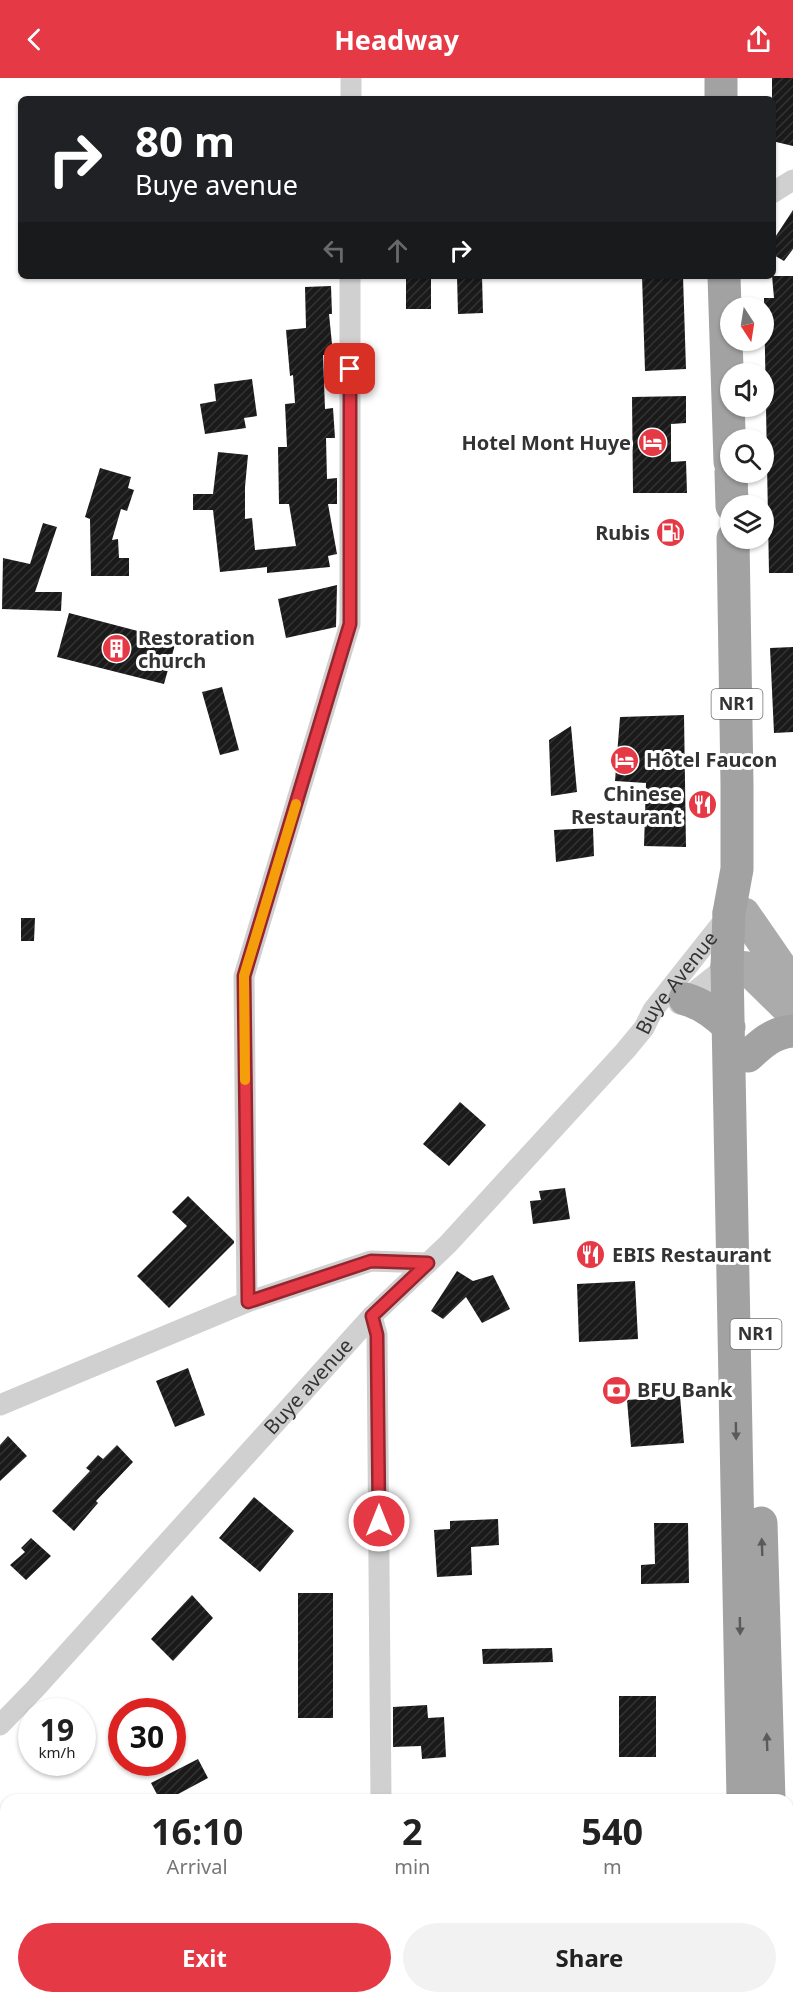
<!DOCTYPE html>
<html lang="en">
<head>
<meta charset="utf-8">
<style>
	:root { --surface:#fff; --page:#f2f2f2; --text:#222; --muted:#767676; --accent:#e63946 }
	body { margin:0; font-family:"Noto Sans",sans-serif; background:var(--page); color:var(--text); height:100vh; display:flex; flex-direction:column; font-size:22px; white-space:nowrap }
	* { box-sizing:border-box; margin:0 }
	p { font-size:20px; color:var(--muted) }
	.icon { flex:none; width:33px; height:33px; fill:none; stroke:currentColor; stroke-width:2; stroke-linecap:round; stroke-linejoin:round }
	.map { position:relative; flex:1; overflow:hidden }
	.sheet { position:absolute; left:0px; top:1716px; width:794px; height:210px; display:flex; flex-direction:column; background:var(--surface); border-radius:18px 18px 0 0; box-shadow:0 2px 4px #0004 }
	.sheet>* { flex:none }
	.guide { position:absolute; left:18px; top:18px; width:758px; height:183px; border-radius:9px; box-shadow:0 2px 4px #0004; background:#202124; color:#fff; overflow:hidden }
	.needle { width:39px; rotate:168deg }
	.controls { position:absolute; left:720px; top:219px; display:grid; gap:12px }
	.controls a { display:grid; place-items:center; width:54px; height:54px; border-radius:50%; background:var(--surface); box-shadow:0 2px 4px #0004; font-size:30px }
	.speed { position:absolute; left:18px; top:1620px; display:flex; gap:12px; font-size:30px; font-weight:700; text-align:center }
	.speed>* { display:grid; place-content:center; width:78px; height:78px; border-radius:50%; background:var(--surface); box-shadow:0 2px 4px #0004; line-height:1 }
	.speed small { font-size:15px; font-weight:400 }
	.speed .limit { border:9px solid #d22; background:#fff; color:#111 }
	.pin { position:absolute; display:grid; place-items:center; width:51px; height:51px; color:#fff; margin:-26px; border-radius:12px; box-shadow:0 3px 9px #0006 }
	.me { position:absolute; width:66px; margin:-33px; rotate:0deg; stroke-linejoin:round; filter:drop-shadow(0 0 4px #0008) }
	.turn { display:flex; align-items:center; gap:21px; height:126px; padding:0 18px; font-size:27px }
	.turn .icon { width:78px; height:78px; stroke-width:2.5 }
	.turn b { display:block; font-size:42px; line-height:51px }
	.lanes { display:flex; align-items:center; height:57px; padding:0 18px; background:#0003; justify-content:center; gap:30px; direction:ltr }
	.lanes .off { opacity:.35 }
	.eta { display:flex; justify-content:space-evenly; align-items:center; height:102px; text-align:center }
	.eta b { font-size:36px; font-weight:700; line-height:42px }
	.action { display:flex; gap:12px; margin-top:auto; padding:12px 18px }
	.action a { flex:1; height:69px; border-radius:36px; background:var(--accent); color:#fff; font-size:24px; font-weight:700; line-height:69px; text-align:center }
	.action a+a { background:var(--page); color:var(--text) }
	header { display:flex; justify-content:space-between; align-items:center; height:78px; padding:0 18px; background:var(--accent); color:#fff; font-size:27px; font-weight:700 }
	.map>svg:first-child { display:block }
	.building { fill:url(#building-hatch) }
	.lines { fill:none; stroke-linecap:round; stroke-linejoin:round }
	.service { stroke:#d0d0d0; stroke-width:10 }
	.minor { stroke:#d0d0d0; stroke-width:21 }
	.primary { stroke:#ababab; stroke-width:33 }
	.trunk { stroke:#a2a2a2; stroke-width:33 }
	.oneway { fill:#5a5a5a }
	.route-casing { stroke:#96252e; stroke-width:15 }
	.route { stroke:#e63946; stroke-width:10 }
	.slow { stroke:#f59e0b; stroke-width:10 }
	.labels { text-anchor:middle; stroke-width:6; stroke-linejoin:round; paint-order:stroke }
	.shield { fill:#fff; stroke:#707070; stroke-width:1.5 }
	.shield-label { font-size:18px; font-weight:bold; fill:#333 }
	.poi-label { font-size:20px; font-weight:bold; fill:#333; stroke:#fff; text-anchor:start }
	.street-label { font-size:20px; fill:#333; stroke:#fff }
</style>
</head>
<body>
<header><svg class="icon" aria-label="back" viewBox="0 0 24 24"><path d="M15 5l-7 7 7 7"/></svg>Headway<svg class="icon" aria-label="share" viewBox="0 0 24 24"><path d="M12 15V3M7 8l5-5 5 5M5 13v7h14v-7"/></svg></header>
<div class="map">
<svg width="793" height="1926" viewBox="0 0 793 1926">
	<defs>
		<pattern id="building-hatch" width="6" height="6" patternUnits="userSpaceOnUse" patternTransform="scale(1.5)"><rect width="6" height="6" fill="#1a1a1a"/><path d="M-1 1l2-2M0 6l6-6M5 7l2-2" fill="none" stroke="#333"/></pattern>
	</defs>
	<rect width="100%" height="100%" fill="#fff"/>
	<!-- building -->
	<path class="building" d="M772,0H793V68L772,63Z
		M793,132V171L784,183L772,176V164Z
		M406,198H431V231H406Z
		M457,198H482L483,235L458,236Z
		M642,198H683L686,291L645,293Z
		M772,198H793V495H769L764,220H774Z
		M331,208L332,236H329L333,276L323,277L325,331L333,330L335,360H326L327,401L337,400V426H328L337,476L328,478L330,489L267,495V489L220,494L213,432H193V416H213L218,374L248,377L245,409V441L252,440L255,472L296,468L289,426H279L278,369H287L285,326L295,325L293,297L290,298L286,252L306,250L305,209Z
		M252,301L257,338L244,340L246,350L205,356L200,326L216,323L214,306Z
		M686,318V345L671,346V384L686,383L687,415H633L632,319Z
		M100,390L131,399L128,410L134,412L127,433L121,431L112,462L118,461L119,480H129V498H91L90,441L85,439Z
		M43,445L57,449L35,514H62L61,533L2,531L3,480L30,486Z
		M337,507L336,549L286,560L278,521Z
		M69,535L176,563L164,606L57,579Z
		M793,569V654L774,655L770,570Z
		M222,609L239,672L220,677L202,614Z
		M684,637L686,769L644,768L646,705L615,703L620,639Z
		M571,648L577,714L551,718L549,662Z
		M593,750L594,778L556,784L554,752Z
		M21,840H35L34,863H21Z
		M460,1024L486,1047L449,1088L423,1066Z
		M565,1110L570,1141L533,1146L530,1123L541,1122L539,1113Z
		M188,1118L234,1163V1165L169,1230L137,1198L187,1148L172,1134Z
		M457,1193L473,1203L493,1197L510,1231L482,1245L466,1219L443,1241L431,1233Z
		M635,1203L638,1261L579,1264L577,1206Z
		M188,1290L205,1337L175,1349L156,1303Z
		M680,1318L684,1365L631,1369L627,1322Z
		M8,1358L27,1378L0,1403V1367Z
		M117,1367L133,1384L96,1423L98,1425L74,1453L52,1433L90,1393L86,1390L98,1377L103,1381Z
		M254,1419L294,1453L260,1494L219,1460Z
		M498,1441L499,1467L471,1469L472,1497L437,1499L434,1452L450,1451V1443Z
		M654,1445H688L689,1505L641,1506V1487L655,1486Z
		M31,1460L51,1478L26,1502L10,1487L25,1474L21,1470Z
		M298,1515H333V1640H298Z
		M192,1517L213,1540L173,1583L151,1561Z
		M552,1570L553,1584L483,1586L482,1571Z
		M619,1618H656V1679H619Z
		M427,1627L428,1640L444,1639L446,1679L422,1681L421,1668L393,1669V1629Z
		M198,1681L208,1700L167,1722H160L151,1705Z"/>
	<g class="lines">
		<!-- service -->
		<path class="service" d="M788,1779L793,1777"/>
		<!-- minor -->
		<g class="minor">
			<path d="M351,21V0"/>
			<path d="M772,115L793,102"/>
			<path d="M679,926L727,888"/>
			<path d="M247,1224L244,898L350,546V198"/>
			<path d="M372,1238L377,1257L381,1722"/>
			<path d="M0,1327L247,1224L371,1183L428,1185"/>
			<path id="s1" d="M0,1647L34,1612L372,1238L448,1166L625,973L644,950L653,932L729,836"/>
			<path d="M0,1863H6"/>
			<path d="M68,1920V1926"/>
			<path d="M382,1920V1926"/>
		</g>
		<!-- primary -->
		<path class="primary" d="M729,835L744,836L793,907
			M727,888L747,890L793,935"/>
		<!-- trunk -->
		<path class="trunk" d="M721,0V21
			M724,198L730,384
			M731,394L732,428
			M733,460L737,706V791L729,835L727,888L743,1722
			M685,921C703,926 716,936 729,949
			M748,978C763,964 773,955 793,953
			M761,1445L769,1722
			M747,1920V1926
			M771,1920V1926"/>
	</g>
	<!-- one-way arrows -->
	<defs><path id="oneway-solid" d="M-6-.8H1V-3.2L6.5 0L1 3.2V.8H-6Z" transform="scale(1.5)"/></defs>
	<g class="oneway">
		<use href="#oneway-solid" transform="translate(736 1353) rotate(89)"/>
		<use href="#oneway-solid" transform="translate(762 1469) rotate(-92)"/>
		<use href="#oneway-solid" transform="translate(740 1548) rotate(89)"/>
		<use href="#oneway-solid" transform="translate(767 1664) rotate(-92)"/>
	</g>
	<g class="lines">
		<defs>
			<path id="route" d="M350,291V546L244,898L248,1224L371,1183L428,1185L372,1238L377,1257L379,1443"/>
		</defs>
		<!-- route casing -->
		<use href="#route" class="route-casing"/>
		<!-- route -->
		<use href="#route" class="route"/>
		<!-- slow -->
		<path class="slow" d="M245,1002L244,898L296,726"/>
	</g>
	<!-- icons -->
	<defs>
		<symbol id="hotel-disc" viewBox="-11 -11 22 22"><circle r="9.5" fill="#e63946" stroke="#fff"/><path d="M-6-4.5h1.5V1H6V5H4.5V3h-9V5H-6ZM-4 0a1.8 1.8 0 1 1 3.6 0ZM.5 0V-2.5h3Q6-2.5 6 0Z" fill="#fff"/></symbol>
		<symbol id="fuel-disc" viewBox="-11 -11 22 22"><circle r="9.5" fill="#e63946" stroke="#fff"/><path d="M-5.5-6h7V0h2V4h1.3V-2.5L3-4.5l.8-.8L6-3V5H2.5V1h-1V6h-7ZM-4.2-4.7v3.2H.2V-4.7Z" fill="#fff"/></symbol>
		<symbol id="building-disc" viewBox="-11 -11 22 22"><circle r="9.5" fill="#e63946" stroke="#fff"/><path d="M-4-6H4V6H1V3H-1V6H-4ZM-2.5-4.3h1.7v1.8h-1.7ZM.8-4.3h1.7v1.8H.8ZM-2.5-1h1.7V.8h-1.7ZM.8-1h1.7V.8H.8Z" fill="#fff"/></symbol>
		<symbol id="restaurant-disc" viewBox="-11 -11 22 22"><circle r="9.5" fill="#e63946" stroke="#fff"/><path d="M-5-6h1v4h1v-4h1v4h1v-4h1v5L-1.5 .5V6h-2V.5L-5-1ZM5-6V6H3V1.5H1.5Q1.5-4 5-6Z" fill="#fff"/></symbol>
		<symbol id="bank-disc" viewBox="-11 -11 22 22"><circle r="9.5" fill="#e63946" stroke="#fff"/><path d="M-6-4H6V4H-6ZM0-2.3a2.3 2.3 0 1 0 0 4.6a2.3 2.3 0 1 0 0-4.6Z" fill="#fff"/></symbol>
	</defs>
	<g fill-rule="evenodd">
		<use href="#hotel-disc" x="636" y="348" width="33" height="33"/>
		<use href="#fuel-disc" x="654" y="438" width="33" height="33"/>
		<use href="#building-disc" x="100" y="554" width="33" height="33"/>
		<use href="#hotel-disc" x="608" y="666" width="33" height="33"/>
		<use href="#restaurant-disc" x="686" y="710" width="33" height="33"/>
		<use href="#restaurant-disc" x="574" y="1160" width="33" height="33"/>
		<use href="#bank-disc" x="600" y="1296" width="33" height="33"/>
	</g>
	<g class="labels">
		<!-- shield labels -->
		<g class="shield">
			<rect x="711.5" y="611" width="51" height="30" rx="4.5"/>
			<rect x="730.5" y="1241" width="51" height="30" rx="4.5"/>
		</g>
		<g class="shield-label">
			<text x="737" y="632">NR1</text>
			<text x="756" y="1262">NR1</text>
		</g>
		<!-- poi labels -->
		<g class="poi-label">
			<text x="631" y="372" text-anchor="end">Hotel Mont Huye</text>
			<text x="650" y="462" text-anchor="end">Rubis</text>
			<text x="138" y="567">Restoration<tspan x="138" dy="23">church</tspan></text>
			<text x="646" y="689">Hôtel Faucon</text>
			<text x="682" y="723" text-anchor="end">Chinese<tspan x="682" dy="23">Restaurant</tspan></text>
			<text x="612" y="1184">EBIS Restaurant</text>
			<text x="637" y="1319">BFU Bank</text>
		</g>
		<!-- street labels -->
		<g class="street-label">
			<text dy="7" stroke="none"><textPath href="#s1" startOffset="1005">Buye Avenue</textPath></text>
			<text dy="7" stroke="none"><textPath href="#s1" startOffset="458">Buye avenue</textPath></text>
		</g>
	</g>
</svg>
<div class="controls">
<a><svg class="needle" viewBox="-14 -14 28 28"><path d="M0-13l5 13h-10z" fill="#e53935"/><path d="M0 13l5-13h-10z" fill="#767676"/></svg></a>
<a><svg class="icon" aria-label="sound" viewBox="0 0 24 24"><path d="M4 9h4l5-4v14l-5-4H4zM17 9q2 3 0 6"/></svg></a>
<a><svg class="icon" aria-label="search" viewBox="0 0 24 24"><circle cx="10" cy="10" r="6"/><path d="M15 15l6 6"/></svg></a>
<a><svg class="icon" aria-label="layers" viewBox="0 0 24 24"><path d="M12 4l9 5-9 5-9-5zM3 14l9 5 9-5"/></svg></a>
</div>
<div class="speed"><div>19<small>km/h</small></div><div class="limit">30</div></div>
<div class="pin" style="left:350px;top:291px;background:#d93025"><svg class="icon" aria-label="arrive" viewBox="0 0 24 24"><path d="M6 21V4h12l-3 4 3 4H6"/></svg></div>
<svg class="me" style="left:379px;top:1443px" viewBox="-20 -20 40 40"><circle r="17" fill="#e63946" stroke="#fff" stroke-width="3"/><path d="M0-11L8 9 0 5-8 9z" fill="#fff"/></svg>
<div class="guide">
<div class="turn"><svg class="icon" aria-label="right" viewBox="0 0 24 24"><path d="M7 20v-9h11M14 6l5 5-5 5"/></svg><div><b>80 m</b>Buye avenue</div></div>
<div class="lanes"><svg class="icon off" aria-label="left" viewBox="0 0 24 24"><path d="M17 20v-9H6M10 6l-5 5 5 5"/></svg><svg class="icon off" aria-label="ahead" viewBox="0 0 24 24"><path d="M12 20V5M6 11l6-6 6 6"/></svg><svg class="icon" aria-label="right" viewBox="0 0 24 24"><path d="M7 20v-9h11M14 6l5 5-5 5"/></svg></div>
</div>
<section class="sheet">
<div class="eta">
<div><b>16:10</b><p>Arrival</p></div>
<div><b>2</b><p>min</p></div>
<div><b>540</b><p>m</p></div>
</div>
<div class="action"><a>Exit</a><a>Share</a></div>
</section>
</div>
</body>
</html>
